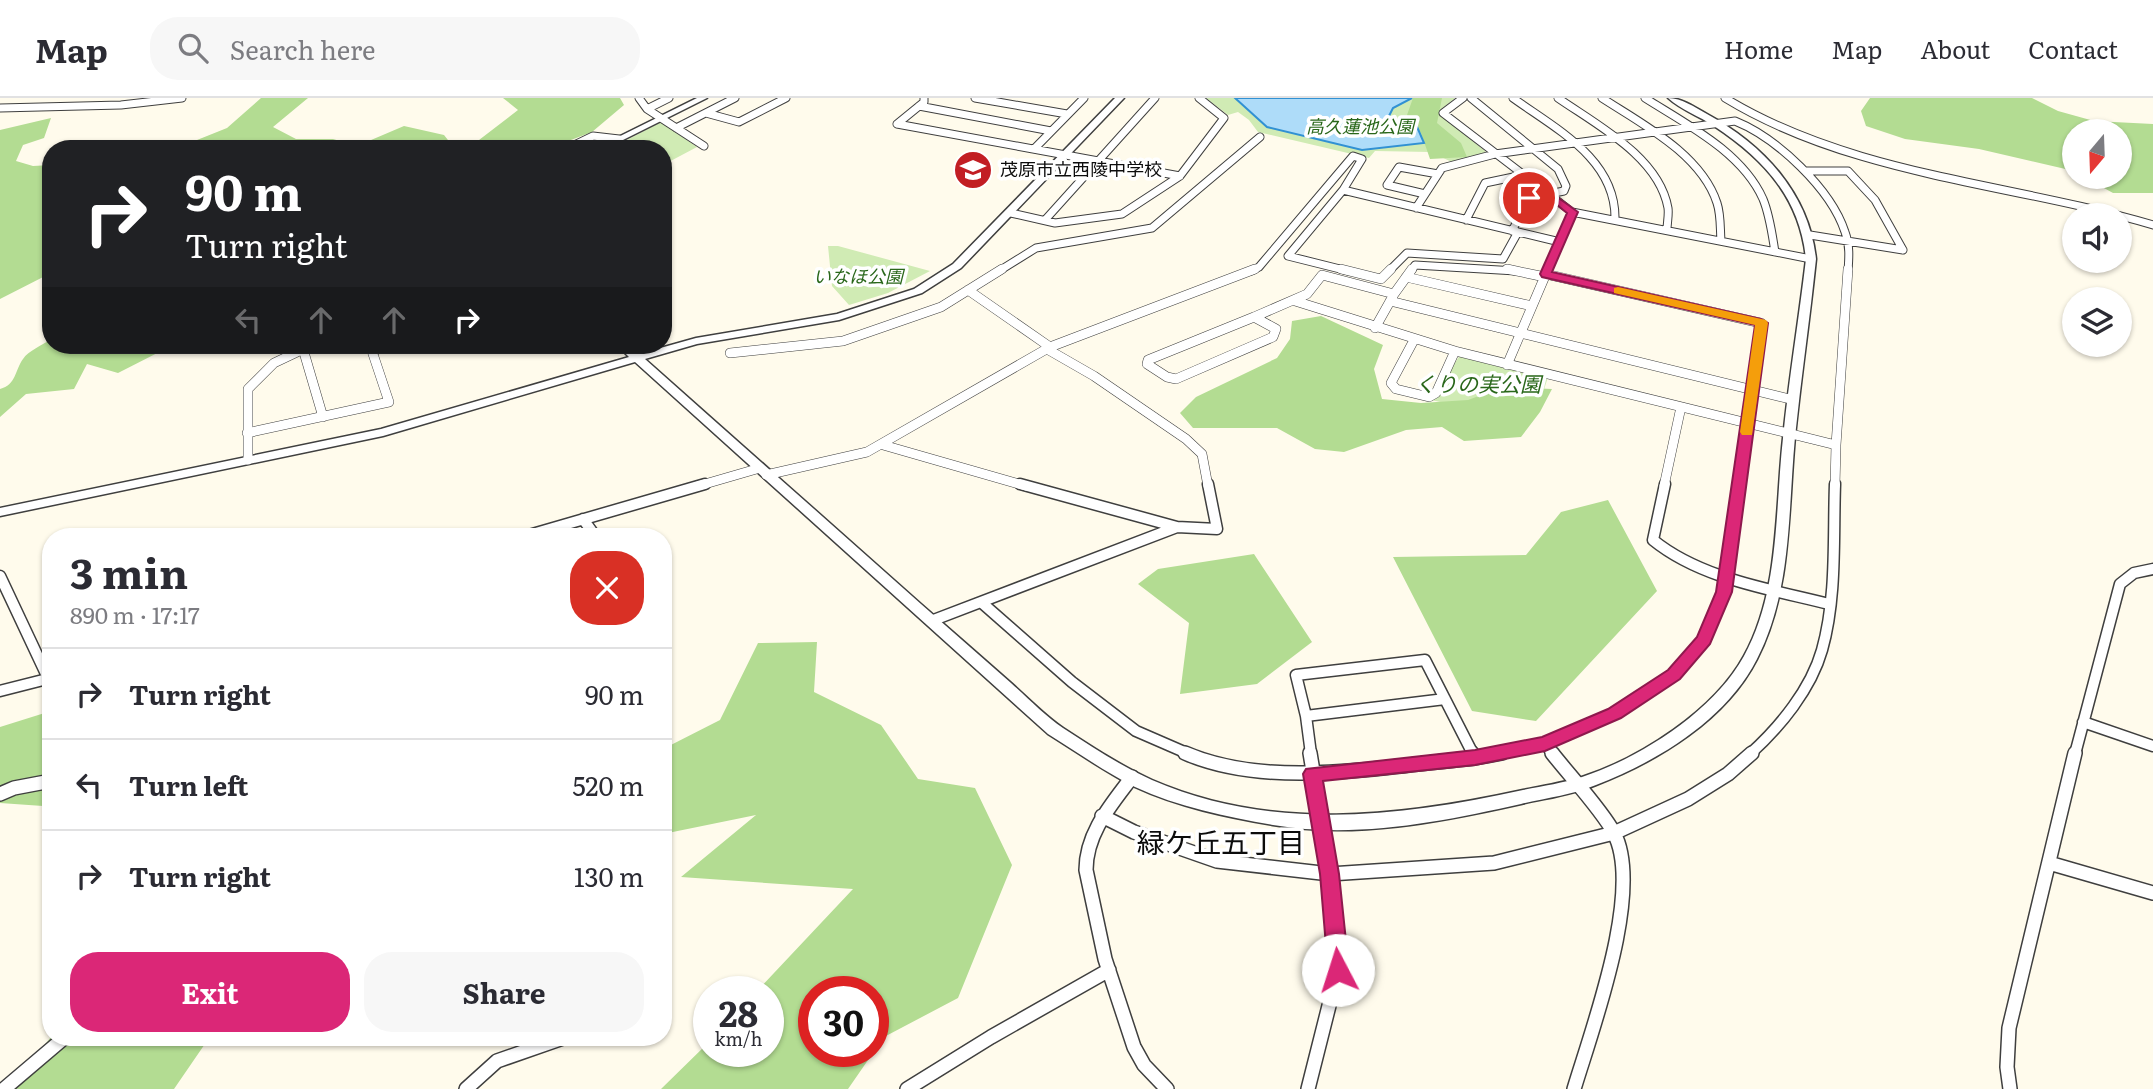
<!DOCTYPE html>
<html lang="en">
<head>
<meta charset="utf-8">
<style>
	:root { --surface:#fff; --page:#f7f7f7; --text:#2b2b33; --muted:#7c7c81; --line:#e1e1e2; --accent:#db2777 }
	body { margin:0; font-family:Literata,"Noto Sans JP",serif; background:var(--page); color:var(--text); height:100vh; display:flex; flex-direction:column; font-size:26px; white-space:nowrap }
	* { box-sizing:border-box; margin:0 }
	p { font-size:23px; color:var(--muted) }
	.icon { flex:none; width:38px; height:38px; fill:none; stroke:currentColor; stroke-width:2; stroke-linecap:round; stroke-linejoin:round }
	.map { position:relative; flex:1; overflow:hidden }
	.details { position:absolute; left:42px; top:430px; width:630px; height:518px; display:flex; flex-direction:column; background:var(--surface); border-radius:28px; box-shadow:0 2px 5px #0004 }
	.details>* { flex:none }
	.top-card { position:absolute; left:42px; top:42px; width:630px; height:214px; border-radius:28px; box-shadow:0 2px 5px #0004; background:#202124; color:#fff; overflow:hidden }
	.needle { width:46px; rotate:199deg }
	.tools { position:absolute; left:2062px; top:21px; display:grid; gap:14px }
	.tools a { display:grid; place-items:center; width:70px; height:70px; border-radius:50%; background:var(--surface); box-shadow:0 2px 5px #0004; font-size:35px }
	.speed { position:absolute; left:693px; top:878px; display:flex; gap:14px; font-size:35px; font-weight:700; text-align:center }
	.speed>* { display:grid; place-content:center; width:91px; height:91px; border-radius:50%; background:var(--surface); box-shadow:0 2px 5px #0004; line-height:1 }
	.speed small { font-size:18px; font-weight:400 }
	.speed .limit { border:10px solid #d22; background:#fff; color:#111 }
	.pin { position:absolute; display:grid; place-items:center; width:60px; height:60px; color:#fff; margin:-30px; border:4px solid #fff; border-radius:50%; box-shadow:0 2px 7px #0007 }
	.me { position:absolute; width:77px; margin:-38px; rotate:355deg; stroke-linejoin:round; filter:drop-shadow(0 0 5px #0008) }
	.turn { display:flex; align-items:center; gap:24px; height:147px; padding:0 28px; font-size:32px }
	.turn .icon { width:91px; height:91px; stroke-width:2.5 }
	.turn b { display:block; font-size:49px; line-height:60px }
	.lanes { display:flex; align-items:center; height:66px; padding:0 28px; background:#0003; justify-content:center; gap:35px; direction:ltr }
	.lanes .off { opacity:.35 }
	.round { display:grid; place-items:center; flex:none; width:74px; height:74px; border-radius:28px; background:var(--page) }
	.summary { display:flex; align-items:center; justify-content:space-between; height:119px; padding:0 28px }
	h1 { font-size:42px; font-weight:700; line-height:52px }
	.button { display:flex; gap:14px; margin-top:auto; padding:14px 28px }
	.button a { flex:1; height:80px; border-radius:28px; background:var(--accent); color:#fff; font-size:28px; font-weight:700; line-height:80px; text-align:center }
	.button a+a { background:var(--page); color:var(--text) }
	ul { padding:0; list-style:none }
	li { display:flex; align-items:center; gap:21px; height:91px; padding:0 28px; border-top:2px solid var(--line) }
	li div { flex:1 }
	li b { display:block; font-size:26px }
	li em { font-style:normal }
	header { display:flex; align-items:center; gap:42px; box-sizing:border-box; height:98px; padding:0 35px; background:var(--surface); border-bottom:2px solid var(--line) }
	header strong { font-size:33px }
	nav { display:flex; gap:38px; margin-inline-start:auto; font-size:24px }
	.search { width:490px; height:63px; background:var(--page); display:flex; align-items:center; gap:18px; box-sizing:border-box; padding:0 24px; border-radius:28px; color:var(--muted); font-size:26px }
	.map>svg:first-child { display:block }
	.green { fill:#d0ebb4 }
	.forest { fill:#b3dc92; fill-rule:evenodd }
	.water { fill:#aedcf9; stroke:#3191d3; stroke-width:2 }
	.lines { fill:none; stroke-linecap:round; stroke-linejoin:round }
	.minor-far3-casing { stroke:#3f3f3f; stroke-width:9 }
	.minor-far2-casing { stroke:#3f3f3f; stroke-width:10 }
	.minor-far1-casing { stroke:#3f3f3f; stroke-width:13 }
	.minor-casing { stroke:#3f3f3f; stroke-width:16 }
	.tertiary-casing { stroke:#3f3f3f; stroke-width:3 }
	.minor-far3 { stroke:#fff; stroke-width:7 }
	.minor-far2 { stroke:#fff; stroke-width:9 }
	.minor-far1 { stroke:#fff; stroke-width:10 }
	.minor { stroke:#fff; stroke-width:13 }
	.tertiary { fill:#fff; fill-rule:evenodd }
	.route { fill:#db2777; stroke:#8e194d; stroke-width:2 }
	.slow { fill:#f59e0b }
	.labels { text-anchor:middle; stroke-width:7; stroke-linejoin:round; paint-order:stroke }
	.far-park-label { font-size:18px; font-style:italic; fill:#29671a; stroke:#fff }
	.far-poi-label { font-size:18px; fill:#0c0c0c; stroke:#fff; text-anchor:start }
	.park-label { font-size:21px; font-style:italic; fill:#29671a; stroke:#fff }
	.near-neighbourhood-label { font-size:28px; fill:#0c0c0c; stroke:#fff }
</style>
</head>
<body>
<header>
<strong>Map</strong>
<div class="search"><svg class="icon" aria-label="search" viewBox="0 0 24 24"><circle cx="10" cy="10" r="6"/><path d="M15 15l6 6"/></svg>Search here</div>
<nav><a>Home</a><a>Map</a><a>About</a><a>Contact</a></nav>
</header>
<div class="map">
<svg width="2153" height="991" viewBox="0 0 2153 991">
	<rect width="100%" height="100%" fill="#fffbec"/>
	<!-- green -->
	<path class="green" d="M1206,0H1455L1438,14L1486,54L1452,64L1430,54L1375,53L1369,60L1258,34L1249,22L1238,14L1228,17Z
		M661,24L697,49L663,67V51H610Z
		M828,148H838L930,173L888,195L849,207L832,188Z
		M1460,257L1548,279L1540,304L1526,322L1431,302Z"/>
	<!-- forest -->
	<path class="forest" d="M261,0H308L273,29L296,41H333L357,48L404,28L444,37L455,51L479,42L518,12L503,0H620L624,7L592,34L547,51H158L192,44L227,30Z
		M1413,0H1442L1437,25L1461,45L1467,59L1430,61L1421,35L1407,17Z
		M1870,0H2032L2058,13L2094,23L2153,26V95H2113L2084,79H2119V33H2074V73L1979,51L1905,41L1866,28L1861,13Z
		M51,20L44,40L23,47L16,63L33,68L51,67V175L0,201V32Z
		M1321,218L1383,247L1374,271L1382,301L1421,305L1468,302L1503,289L1552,291L1540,314L1521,339L1464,343L1442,329L1406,332L1344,354L1315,351L1277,330H1193L1180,315L1196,299L1277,260L1290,241L1292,223Z
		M51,241V247H173L118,275L87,266L74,291L26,296L0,319V291C16,287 15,272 23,261C28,253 43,247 51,241Z
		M1608,402L1657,493L1536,623L1472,613L1393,459L1526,457L1561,414Z
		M1254,456L1312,544L1257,586L1180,596L1189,525L1138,486L1158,471Z
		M817,544L814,594L881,627L918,681L975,690L1012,767L958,900L884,939L848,991H661L709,944V954H768V894H756L853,791L681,779L756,717L663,736V651L720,622L758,545ZM814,894H873V954H814Z
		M51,613V712L43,708L0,705V629Z
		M51,939V940H209L174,991H10Z"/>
	<!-- water -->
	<path class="water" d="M1235,0H1412L1393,10L1389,18L1394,26L1415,24L1424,45L1362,52L1267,29Z"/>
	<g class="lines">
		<defs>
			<path id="minor-far3" d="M639,0L647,11L704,48
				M975,0L1067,16
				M1463,0L1443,15L1572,114L1811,161
				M1471,0L1558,71L1566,88L1564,93L1529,100L1512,133
				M1513,0C1556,31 1616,61 1615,121
				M1558,0C1597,27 1659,59 1668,110C1669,117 1667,125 1667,132
				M1602,0C1642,26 1701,56 1717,105C1721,117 1720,130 1721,143
				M1645,0C1686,26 1742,54 1763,101C1770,118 1772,136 1775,154
				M1725,0C1853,78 2012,85 2153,127
				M919,8L1051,33
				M0,10L121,7L182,0
				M647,11L669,0
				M706,15L739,24L786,0
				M897,26L1180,78
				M897,26L924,4V0
				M676,30L735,0
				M566,51L593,38L619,41
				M1034,51L1084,0
				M1805,73H1848L1875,102L1903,152
				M1343,92L1288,158L1348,173
				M1425,96L1387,87L1399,69L1438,76
				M1416,110L1442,70L1495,56L1735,23C1777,40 1831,91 1845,134C1850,147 1849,160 1848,173
				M1011,115L1055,125L1122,116L1180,78L1224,20L1199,0
				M1045,122L1155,0
				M1466,122L1485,85L1523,77
				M1810,137L1903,152
				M999,173L1036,150L1152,130L1260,39
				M1251,173L1259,169L1353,58L1362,61L1343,92L1560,144
				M1389,173L1407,155L1503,161L1518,134
				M1411,173L1415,167L1516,173
				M1547,173L1572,114"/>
			<path id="minor-far2" d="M1341,171L1381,181L1391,171
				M1507,171L1545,179
				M1546,176L1761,225L1739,388
				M1406,179L1532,208
				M968,192L1050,249
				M1295,203L1455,253L1836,347L1835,388
				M1390,203L1794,302
				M1254,219L1276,231L1273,239L1176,281L1167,279L1147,266L1148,262Z
				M1254,219L1307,196L1322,177L1394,196L1412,171
				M1375,230L1393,198
				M1414,242L1391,285L1396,291L1429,299L1436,295L1455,253
				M303,251L323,319
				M1047,251L1094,278L1186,341L1202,356L1208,388
				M373,253L389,247
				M730,255L843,243L941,209L1002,171
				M1507,267L1548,171
				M247,335L389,304L370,247
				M883,347L1026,388
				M1836,347L1848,171
				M248,362V291L274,265L312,247
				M766,377L867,354L1050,249L1255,171
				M698,388L760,370
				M1664,388L1681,309"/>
			<path id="minor-far1" d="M1020,386L1177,429L1217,431L1208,386
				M1665,386L1653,442C1701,481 1770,491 1829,506
				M583,421L596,439
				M522,439L705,386
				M0,478L48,580
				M981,504L1072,584L1136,633L1189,656
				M931,523L1177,429
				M0,593L51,580
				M1306,618L1445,601
				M2083,624L2153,648
				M1545,646L1553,656
				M1311,656L1306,618L1296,577L1425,562L1473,656
				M1493,656L1545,646L1615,615L1674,576L1704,542L1724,494L1739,386
				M1750,656C1780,629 1811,591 1822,552C1837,499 1833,440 1835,386
				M2075,656L2120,486L2134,475L2153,471"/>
			<path id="minor" d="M1185,655C1270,692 1385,668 1475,660L1502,655
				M1472,655L1475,660
				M1552,655C1569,677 1602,712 1614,735C1644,792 1592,931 1574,991
				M1132,679C1111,707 1086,735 1086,772L1105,861L1134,949L1144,967L1167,991
				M0,696L14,690L51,683
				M1102,718L1134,734L1217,763L1330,776L1494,765L1614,735L1688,701L1728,676L1752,655
				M51,758V773
				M2049,765L2153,795
				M4,991L64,940
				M466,991L497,963L563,940
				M907,991L991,939L1109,872
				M1308,991L1338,872L1330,776L1310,655
				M2010,991L2007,969L2009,930L2075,655"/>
			<path id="tertiary" d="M697,0H707L605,51H594Z
				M1115,0H1124L961,170L922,195L839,222L697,246L645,261C737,343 829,424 921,506C951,532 981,559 1011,585C1028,600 1045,618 1063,630C1092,649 1121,668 1152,682C1272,734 1400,719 1523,692C1543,688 1563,685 1582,679C1640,660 1714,613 1744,558C1780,493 1775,411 1783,340C1789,280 1799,221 1806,161C1800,100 1764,61 1714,28C1699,18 1681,12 1668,0C1682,0 1694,9 1707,16C1764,47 1809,96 1816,161C1810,220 1801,279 1795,339C1788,413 1792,493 1757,561C1726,622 1658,663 1596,687C1572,697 1546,700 1521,706C1441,724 1355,741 1273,727C1227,719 1178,709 1135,689C1105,674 1077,654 1048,636L635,264L383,338L0,418V410L381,331L629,259L617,247H628L639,256L696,240L837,216L914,191L953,166Z"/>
		</defs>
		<!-- minor-far3 casing -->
		<use href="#minor-far3" class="minor-far3-casing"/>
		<!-- minor-far2 casing -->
		<use href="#minor-far2" class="minor-far2-casing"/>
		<!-- minor-far1 casing -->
		<use href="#minor-far1" class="minor-far1-casing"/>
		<!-- minor casing -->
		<use href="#minor" class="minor-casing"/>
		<!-- tertiary casing -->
		<use href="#tertiary" class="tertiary-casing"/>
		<!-- minor-far3 -->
		<use href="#minor-far3" class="minor-far3"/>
		<!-- minor-far2 -->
		<use href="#minor-far2" class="minor-far2"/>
		<!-- minor-far1 -->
		<use href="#minor-far1" class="minor-far1"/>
		<!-- minor -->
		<use href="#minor" class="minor"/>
		<!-- tertiary -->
		<use href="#tertiary" class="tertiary"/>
	</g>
	<!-- route -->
	<path class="route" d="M1549,93L1578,114L1552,174L1761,221L1768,225L1732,494L1710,546L1680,581L1621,620L1545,653L1475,667L1323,683L1339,776L1349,872L1345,879L1338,881L1331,879L1328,872L1320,776L1303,676L1306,671L1475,652L1542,639L1608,611L1668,572L1697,539L1716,494L1755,227L1542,179L1540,176L1567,115L1547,99L1529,103L1523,100Z"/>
	<!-- slow -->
	<path class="slow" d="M1618,189L1766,222L1768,225L1752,337H1742L1740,334L1755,227L1614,195V190Z"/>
	<!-- icons -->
	<defs>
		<symbol id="school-disc" viewBox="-11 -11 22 22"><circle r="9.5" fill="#c21e24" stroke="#fff"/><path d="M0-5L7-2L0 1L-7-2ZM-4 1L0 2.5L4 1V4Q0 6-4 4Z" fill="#fff"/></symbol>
	</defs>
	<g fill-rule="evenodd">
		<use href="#school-disc" x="951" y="50" width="44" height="44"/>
	</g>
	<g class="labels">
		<!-- far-park labels -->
		<g class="far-park-label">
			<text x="1360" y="35">高久蓮池公園</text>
			<text x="858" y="185">いなほ公園</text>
		</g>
		<!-- far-poi labels -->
		<g class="far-poi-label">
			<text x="1000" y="78">茂原市立西陵中学校</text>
		</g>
		<!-- park labels -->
		<g class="park-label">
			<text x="1478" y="294">くりの実公園</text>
		</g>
		<!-- near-neighbourhood labels -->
		<g class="near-neighbourhood-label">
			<text x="1221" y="755">緑ケ丘五丁目</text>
		</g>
	</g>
</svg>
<div class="tools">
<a><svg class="needle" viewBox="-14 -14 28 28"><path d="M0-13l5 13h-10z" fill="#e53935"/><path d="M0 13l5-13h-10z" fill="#7c7c81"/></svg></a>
<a><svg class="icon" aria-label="sound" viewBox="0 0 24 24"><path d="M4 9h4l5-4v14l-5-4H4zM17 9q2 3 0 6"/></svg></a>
<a><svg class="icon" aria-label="layers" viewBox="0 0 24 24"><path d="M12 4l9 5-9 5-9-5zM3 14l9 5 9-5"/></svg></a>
</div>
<div class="speed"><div>28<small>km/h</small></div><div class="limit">30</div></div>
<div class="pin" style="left:1529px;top:100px;background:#d93025"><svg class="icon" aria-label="arrive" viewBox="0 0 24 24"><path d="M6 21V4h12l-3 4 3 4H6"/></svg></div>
<svg class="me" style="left:1338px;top:872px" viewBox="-20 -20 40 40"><circle r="19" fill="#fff"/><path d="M0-13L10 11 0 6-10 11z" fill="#db2777"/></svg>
<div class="top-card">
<div class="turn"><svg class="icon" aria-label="right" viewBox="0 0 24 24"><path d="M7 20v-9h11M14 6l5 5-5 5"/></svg><div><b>90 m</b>Turn right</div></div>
<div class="lanes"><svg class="icon off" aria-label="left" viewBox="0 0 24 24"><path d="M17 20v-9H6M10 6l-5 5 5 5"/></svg><svg class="icon off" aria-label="ahead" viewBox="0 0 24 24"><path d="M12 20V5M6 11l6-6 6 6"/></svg><svg class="icon off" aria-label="ahead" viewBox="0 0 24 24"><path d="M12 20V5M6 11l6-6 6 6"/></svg><svg class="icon" aria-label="right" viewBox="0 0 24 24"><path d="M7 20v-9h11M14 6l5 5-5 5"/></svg></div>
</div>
<section class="details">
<div class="summary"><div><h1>3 min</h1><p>890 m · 17:17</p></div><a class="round" style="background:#d93025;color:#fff"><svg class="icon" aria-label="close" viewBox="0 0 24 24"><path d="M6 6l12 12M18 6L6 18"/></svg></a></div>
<ul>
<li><svg class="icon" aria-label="right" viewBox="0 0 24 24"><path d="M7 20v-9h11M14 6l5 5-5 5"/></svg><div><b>Turn right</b></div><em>90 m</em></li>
<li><svg class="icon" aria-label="left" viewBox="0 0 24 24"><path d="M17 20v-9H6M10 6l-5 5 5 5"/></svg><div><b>Turn left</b></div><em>520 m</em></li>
<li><svg class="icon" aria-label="right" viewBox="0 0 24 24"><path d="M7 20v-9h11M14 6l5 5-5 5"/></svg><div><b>Turn right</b></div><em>130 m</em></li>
</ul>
<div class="button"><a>Exit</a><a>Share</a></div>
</section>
</div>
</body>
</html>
